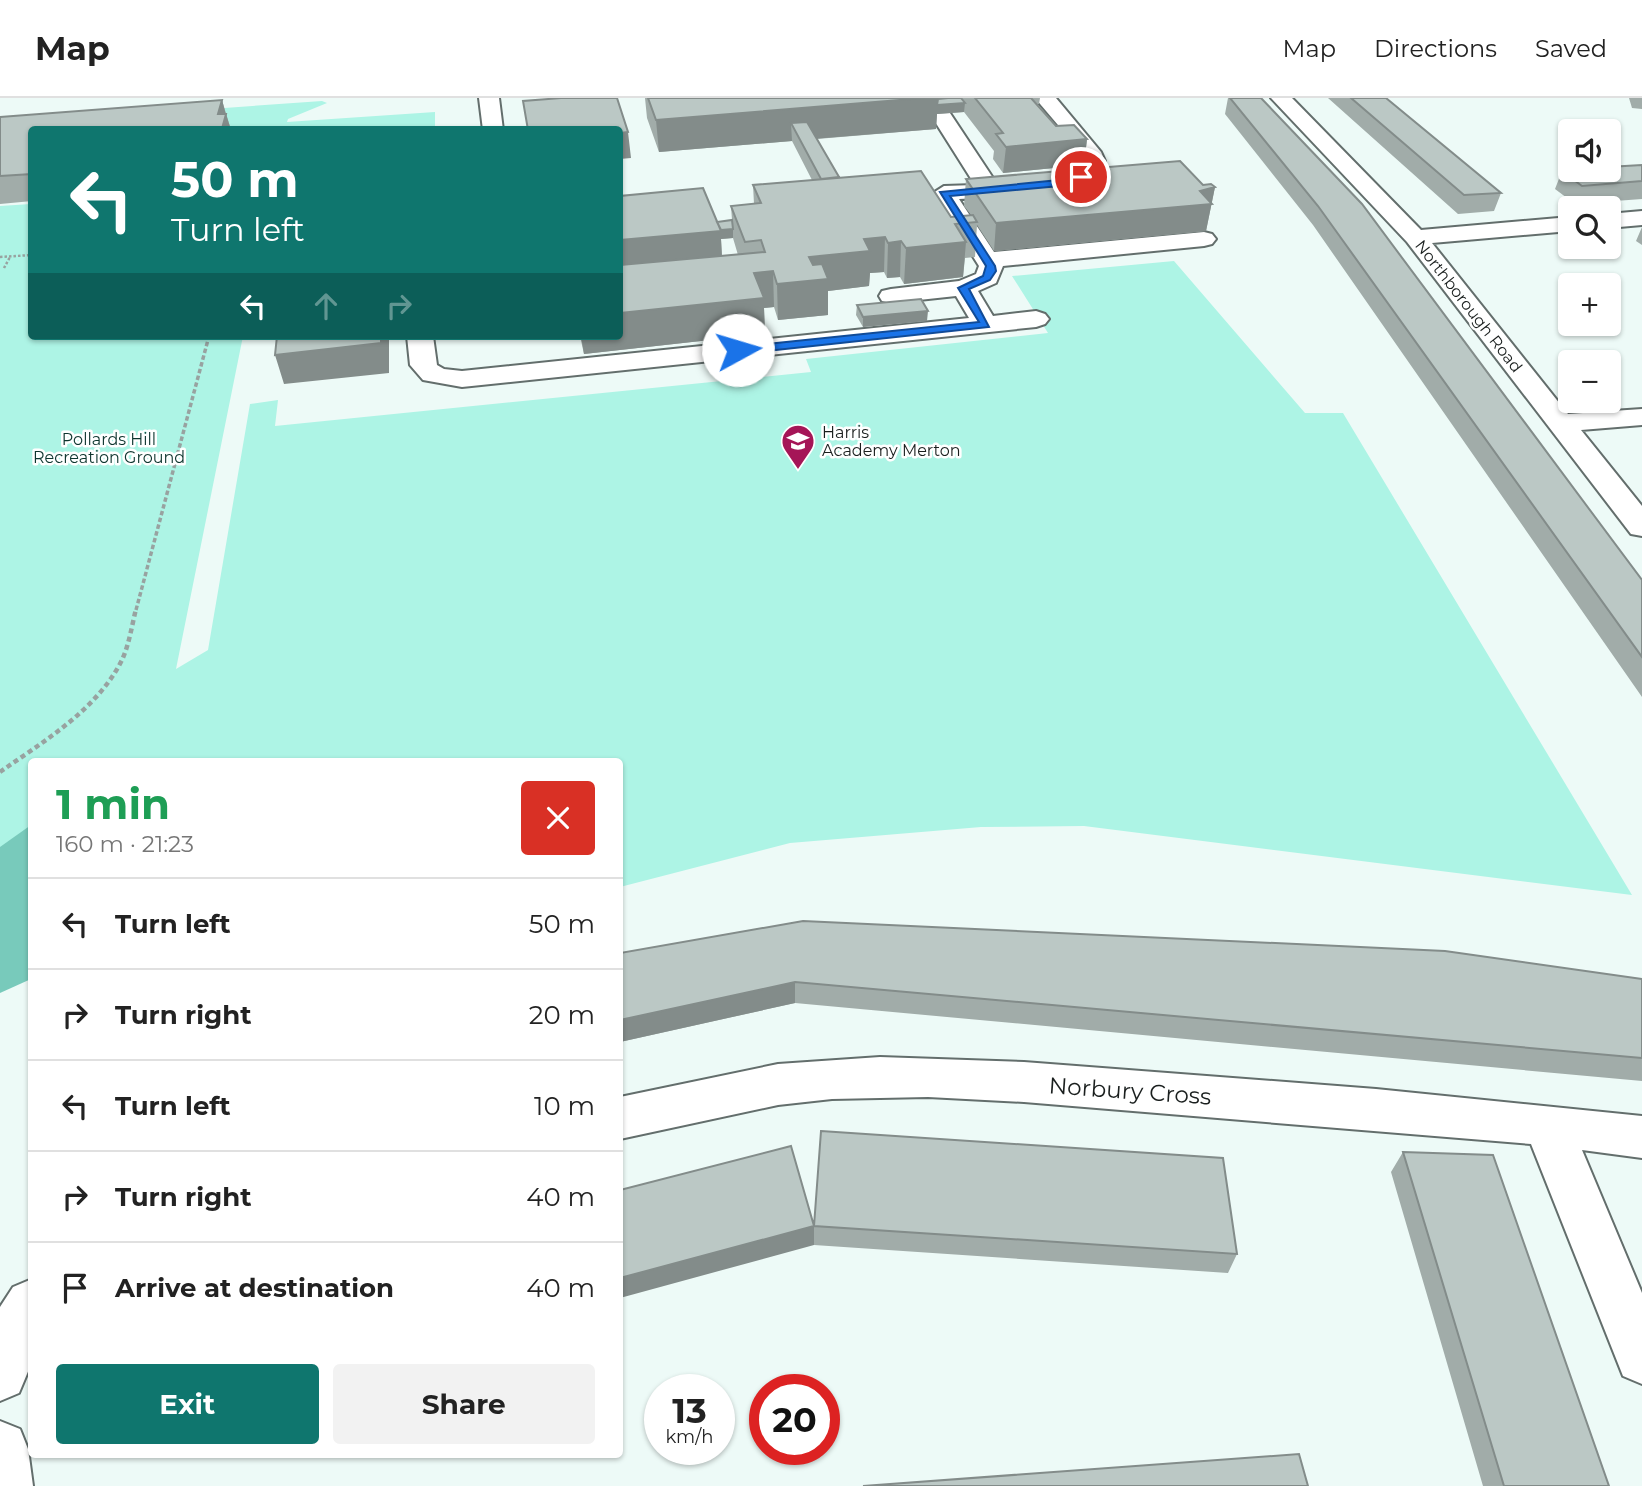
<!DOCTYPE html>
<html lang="en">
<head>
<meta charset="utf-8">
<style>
	:root { --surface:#fff; --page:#f2f2f2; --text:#222; --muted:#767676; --line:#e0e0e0; --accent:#0f766e }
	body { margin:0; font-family:Montserrat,sans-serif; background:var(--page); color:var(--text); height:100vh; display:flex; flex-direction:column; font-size:26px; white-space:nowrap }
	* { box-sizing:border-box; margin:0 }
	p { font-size:23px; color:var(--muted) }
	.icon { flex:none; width:38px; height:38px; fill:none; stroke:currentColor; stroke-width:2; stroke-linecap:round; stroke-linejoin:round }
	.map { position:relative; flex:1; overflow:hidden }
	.panel { position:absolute; left:28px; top:660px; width:595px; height:700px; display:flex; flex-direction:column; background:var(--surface); border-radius:7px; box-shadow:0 2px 5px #0004 }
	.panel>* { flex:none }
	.guide { position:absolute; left:28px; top:28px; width:595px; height:214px; border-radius:7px; box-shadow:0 2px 5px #0004; background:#0f766e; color:#fff; overflow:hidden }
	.controls { position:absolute; left:1558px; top:21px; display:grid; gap:14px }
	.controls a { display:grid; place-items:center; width:63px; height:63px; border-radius:7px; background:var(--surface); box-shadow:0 2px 5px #0004; font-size:35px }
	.speed { position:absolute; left:644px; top:1276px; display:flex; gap:14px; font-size:35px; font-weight:700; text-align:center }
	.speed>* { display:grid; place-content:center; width:91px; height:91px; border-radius:50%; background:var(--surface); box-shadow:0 2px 5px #0004; line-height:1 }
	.speed small { font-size:18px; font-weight:400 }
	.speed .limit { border:10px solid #d22; background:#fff; color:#111 }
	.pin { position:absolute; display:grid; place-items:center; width:60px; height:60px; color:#fff; margin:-30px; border:4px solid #fff; border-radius:50%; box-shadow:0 2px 7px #0007 }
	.me { position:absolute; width:77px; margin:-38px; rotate:84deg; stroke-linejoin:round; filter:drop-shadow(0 0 5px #0008) }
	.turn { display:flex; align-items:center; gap:24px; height:147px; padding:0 28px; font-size:32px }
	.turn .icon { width:91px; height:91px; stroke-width:2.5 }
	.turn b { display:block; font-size:49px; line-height:60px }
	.lanes { display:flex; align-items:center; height:66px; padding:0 28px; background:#0003; justify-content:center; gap:35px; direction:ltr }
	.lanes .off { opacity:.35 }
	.round { display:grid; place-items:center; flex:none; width:74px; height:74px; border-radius:7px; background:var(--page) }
	.head { display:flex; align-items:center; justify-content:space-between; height:119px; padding:0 28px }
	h1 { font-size:42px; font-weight:700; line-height:52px; color:#1e9e55 }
	.primary-button { display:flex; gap:14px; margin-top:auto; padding:14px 28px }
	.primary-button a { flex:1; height:80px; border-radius:7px; background:var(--accent); color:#fff; font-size:28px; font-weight:700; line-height:80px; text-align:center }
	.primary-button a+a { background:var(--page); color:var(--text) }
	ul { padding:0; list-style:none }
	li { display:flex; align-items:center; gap:21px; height:91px; padding:0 28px; border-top:2px solid var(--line) }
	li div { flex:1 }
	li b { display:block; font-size:26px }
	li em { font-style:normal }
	header { display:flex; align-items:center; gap:42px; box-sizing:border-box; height:98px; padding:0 35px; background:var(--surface); border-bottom:2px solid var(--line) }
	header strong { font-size:33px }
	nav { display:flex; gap:38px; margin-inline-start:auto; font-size:24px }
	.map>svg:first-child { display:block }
	.green { fill:#adf4e5 }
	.forest { fill:#78cabb }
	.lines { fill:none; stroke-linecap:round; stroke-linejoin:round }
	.minor-casing { stroke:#636e6c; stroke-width:4 }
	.path-far2 { stroke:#98a2a0; stroke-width:2.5; stroke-dasharray:2.5 2; stroke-linecap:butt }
	.path-far1 { stroke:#98a2a0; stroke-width:3.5; stroke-dasharray:4.5 2.5; stroke-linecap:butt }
	.path { stroke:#98a2a0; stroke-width:4.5; stroke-dasharray:5 3.5; stroke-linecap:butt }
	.minor { fill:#fff; fill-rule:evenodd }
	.wall { fill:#a1aca9; fill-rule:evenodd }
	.shaded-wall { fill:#838c8a }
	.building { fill:#bbc8c5; stroke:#838c8a; stroke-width:2 }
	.route { fill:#1a73e8; stroke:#114b97; stroke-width:2 }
	.labels { text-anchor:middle; stroke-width:5; stroke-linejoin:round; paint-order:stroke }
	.far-street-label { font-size:16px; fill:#1a1f1e; stroke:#fff }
	.far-poi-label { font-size:16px; fill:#1a1f1e; stroke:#fff; text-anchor:start }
	.far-park-label { font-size:16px; fill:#0d352e; stroke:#fff }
	.near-street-label { font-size:23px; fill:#1a1f1e; stroke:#fff }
</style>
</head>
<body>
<header>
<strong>Map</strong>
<nav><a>Map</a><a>Directions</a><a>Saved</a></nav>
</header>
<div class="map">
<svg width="1642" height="1388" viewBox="0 0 1642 1388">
	<rect width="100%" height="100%" fill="#edfaf7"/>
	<!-- green -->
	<path class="green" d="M322,3L327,5L288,21L287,24L435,14V32H32L0,26Z
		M31,106L32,238H243L176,571L208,552L250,306L278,302L275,328L811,274L806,261L1048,235L1012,178L1174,163L1305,315H1343L1632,797L1084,728L981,729L790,745L620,789V663H32L31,858L0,860V108Z"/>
	<!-- forest -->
	<path class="forest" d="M31,727V881L0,895V749Z"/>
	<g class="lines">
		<defs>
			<path id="minor" d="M479,0H499L503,32H483Z
				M920,0H940L997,86L1058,78L1083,67L1075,47L1035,0H1056L1101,54L1105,63L1102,75C1059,99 1007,98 959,101L994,154L1204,134L1212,136L1216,141L1212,146L1204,148L1003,168L996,185L978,193L993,218L1036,213L1045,216L1049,221L1045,226L1036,229L462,289L423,282L410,267L407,238H433L437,267L444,271L462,273L969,220L956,198L891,205L882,203L879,198L882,193L891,191L959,183L976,176L979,168L933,95L944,88L975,87Z
				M1271,0H1292L1421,132L1570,119V133L1432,145L1568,316L1642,311V327L1581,332L1642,408V438L1631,436L1407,144Z
				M1642,113V127L1608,130V116Z
				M880,959L1024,964L1376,991L1642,1018V1060L1582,1052L1642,1195V1286L1623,1278L1531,1046L1024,1004L928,999L832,1001L778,1007L620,1041V999L778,966Z
				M32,1181V1264L19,1295L0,1303V1209L13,1189Z
				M0,1323L20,1331L28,1351L33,1388H0Z"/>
		</defs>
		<!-- minor casing -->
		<use href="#minor" class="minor-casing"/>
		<!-- path-far2 -->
		<path class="path-far2" d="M0,159L32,157
			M4,170L10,159"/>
		<!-- path-far1 -->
		<path class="path-far1" d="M136,512L209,238"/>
		<!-- path -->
		<path class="path" d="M0,674C44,643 97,612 122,562C129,547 132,527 136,511"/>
		<!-- minor -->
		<use href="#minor" class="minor"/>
	</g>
	<!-- wall -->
	<path class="wall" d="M645,0H1040L1039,6H1036L1056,28L1087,41L1084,67L1003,75L993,61L994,53L964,14L937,16L936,31L817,41L839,79L951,119L971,117L964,108L966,81L1203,87L1215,89L1206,133L994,153L977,127L975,159L965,160L963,179L904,186L900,179L887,180L884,174L870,175L869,188L828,193V217L778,222L774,209L764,210L765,236L584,256L580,238H620L717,124L732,122L731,108L754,106L753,87L812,82L792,43L659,54L647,20ZM733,140L738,157L722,158L721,141Z
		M1228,0H1261L1642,482V599L1313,127L1225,16Z
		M1328,0H1386L1501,95L1494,113L1458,116Z
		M1629,0H1642V11L1632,10Z
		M222,2L231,32H32V103L0,106V19Z
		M1642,67V101L1575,106L1555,91L1562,73Z
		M1642,129V147L1636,143Z
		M857,207L927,223L863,229L856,217Z
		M620,855L1642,881V983L795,905L620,944Z
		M1403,1054L1609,1388H1483L1391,1074Z
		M814,1128L1237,1156L1228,1175L814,1147Z"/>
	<!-- shaded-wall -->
	<path class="shaded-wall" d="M924,0H938L937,7L965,5L964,14L937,16L936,31L800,42L791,25L792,43L659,54L656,22Z
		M222,2L226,17V16L231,32H223L218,16Z
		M628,34L631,60L620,61V35Z
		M1087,41L1084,67L1003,75L1006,49Z
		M1215,89L1206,133L994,153L996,125L1200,93Z
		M733,131V140L721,141L722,160L620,170V142Z
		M885,139L884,174L870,175L869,188L828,193V217L778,222L777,186L809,159L864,141Z
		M901,143L900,179L887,180L888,145Z
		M966,144L963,179L904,186L906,150Z
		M773,173L774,209L764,210L765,236L584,256L581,238H620V215L754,175Z
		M928,213L927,223L863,229V219Z
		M381,238H389V275L284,286L275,257Z
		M795,884V905L620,944V922Z
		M814,1128V1147L620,1200V1180Z"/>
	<!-- building -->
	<path class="building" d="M561,0H617L628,34L620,35V32H528L523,3Z
		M648,0H924L656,22Z
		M948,0H961L965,5L937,7L938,1Z
		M975,0H1031L1056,28L1074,27L1087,41L1006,49L996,36L1003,35Z
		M1230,0H1261L1362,106L1642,482V559L1318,108Z
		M1351,0H1386L1501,95L1464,97Z
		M222,2L218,16H226L223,27H227L226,32H32V76L0,78V19Z
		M807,24L839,79L821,81L791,25Z
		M1180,63L1203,87L1211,86L1215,89L1200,93L1212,106L996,125L966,81Z
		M1642,67V83L1582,88L1562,73L1608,72V69Z
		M921,73L951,119L973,117L977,124L955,126L966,144L906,150L901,143L888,145L885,139L864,141L870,153L809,159L813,167L822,166L828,181L777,186L773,173L754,175L764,200L620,215V167L765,154L761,142L745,144L731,108L761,105L753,87Z
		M703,90L721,133L620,142V98Z
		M732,122L733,131L721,132L717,124Z
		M921,201L928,213L863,219L857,207Z
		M277,238H381V245L275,257Z
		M803,823L1445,853L1642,881V960L795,884L620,922V855Z
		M821,1033L1223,1060L1237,1156L814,1128Z
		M791,1048L814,1128L620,1180V1092Z
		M1403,1054L1493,1057L1609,1388H1504Z
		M1299,1356L1308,1388H863Z"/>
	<!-- route -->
	<path class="route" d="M1081,77L1084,81L1060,88L950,98L995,168L996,173L990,182L969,191L989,229L738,256L732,252L738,249L979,224L958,190L983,178L986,168L940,94L1059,82Z"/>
	<!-- icons -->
	<defs>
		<symbol id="school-pin" viewBox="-11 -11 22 30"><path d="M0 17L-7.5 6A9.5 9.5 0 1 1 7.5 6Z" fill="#a51557" stroke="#fff"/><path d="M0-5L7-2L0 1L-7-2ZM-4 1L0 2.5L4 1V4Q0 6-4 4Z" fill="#fff"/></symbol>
	</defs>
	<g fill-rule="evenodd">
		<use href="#school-pin" x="779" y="324" width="38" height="52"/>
	</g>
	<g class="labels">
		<!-- far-street labels -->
		<g class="far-street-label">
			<text transform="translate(1469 208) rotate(52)" y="6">Northborough Road</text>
		</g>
		<!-- far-poi labels -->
		<g class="far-poi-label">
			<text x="822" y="340">Harris<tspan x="822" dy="18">Academy Merton</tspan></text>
		</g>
		<!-- far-park labels -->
		<g class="far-park-label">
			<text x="109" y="347">Pollards Hill<tspan x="109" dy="18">Recreation Ground</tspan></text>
		</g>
		<!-- near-street labels -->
		<g class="near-street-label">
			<text transform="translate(1130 993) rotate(4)" y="8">Norbury Cross</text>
		</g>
	</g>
</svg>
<div class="controls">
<a><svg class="icon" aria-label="sound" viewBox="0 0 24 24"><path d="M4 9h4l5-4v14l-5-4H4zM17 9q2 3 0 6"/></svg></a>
<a><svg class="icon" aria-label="search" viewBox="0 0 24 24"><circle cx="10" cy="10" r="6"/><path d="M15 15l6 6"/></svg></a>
<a>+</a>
<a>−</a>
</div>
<div class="speed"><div>13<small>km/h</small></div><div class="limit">20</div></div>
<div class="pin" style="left:1081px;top:79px;background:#d93025"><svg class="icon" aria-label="arrive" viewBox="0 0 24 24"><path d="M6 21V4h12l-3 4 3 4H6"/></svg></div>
<svg class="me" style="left:738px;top:252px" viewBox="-20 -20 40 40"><circle r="19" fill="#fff"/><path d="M0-13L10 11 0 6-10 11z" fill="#1a73e8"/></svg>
<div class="guide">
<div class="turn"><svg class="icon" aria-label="left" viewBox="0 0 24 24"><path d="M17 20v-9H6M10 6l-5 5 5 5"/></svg><div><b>50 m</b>Turn left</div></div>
<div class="lanes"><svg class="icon" aria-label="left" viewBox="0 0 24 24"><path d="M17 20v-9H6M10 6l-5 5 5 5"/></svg><svg class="icon off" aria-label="ahead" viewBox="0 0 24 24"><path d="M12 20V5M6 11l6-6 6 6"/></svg><svg class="icon off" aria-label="right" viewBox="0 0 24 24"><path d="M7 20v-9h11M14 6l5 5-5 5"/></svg></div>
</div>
<section class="panel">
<div class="head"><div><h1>1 min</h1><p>160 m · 21:23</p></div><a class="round" style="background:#d93025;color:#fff"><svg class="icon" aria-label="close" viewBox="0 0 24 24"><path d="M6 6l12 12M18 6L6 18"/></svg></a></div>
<ul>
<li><svg class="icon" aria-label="left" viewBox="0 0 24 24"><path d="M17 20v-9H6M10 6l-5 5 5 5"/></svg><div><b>Turn left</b></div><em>50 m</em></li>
<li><svg class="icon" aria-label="right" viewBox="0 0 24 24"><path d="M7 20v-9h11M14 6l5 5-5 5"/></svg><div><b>Turn right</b></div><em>20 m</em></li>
<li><svg class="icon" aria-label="left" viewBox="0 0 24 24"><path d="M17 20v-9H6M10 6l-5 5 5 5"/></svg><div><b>Turn left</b></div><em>10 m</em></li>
<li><svg class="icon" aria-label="right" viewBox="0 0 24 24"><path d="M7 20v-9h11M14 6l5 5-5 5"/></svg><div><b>Turn right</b></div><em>40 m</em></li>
<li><svg class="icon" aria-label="arrive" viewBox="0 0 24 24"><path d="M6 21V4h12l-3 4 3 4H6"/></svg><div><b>Arrive at destination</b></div><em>40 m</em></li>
</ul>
<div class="primary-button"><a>Exit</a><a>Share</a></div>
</section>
</div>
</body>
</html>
